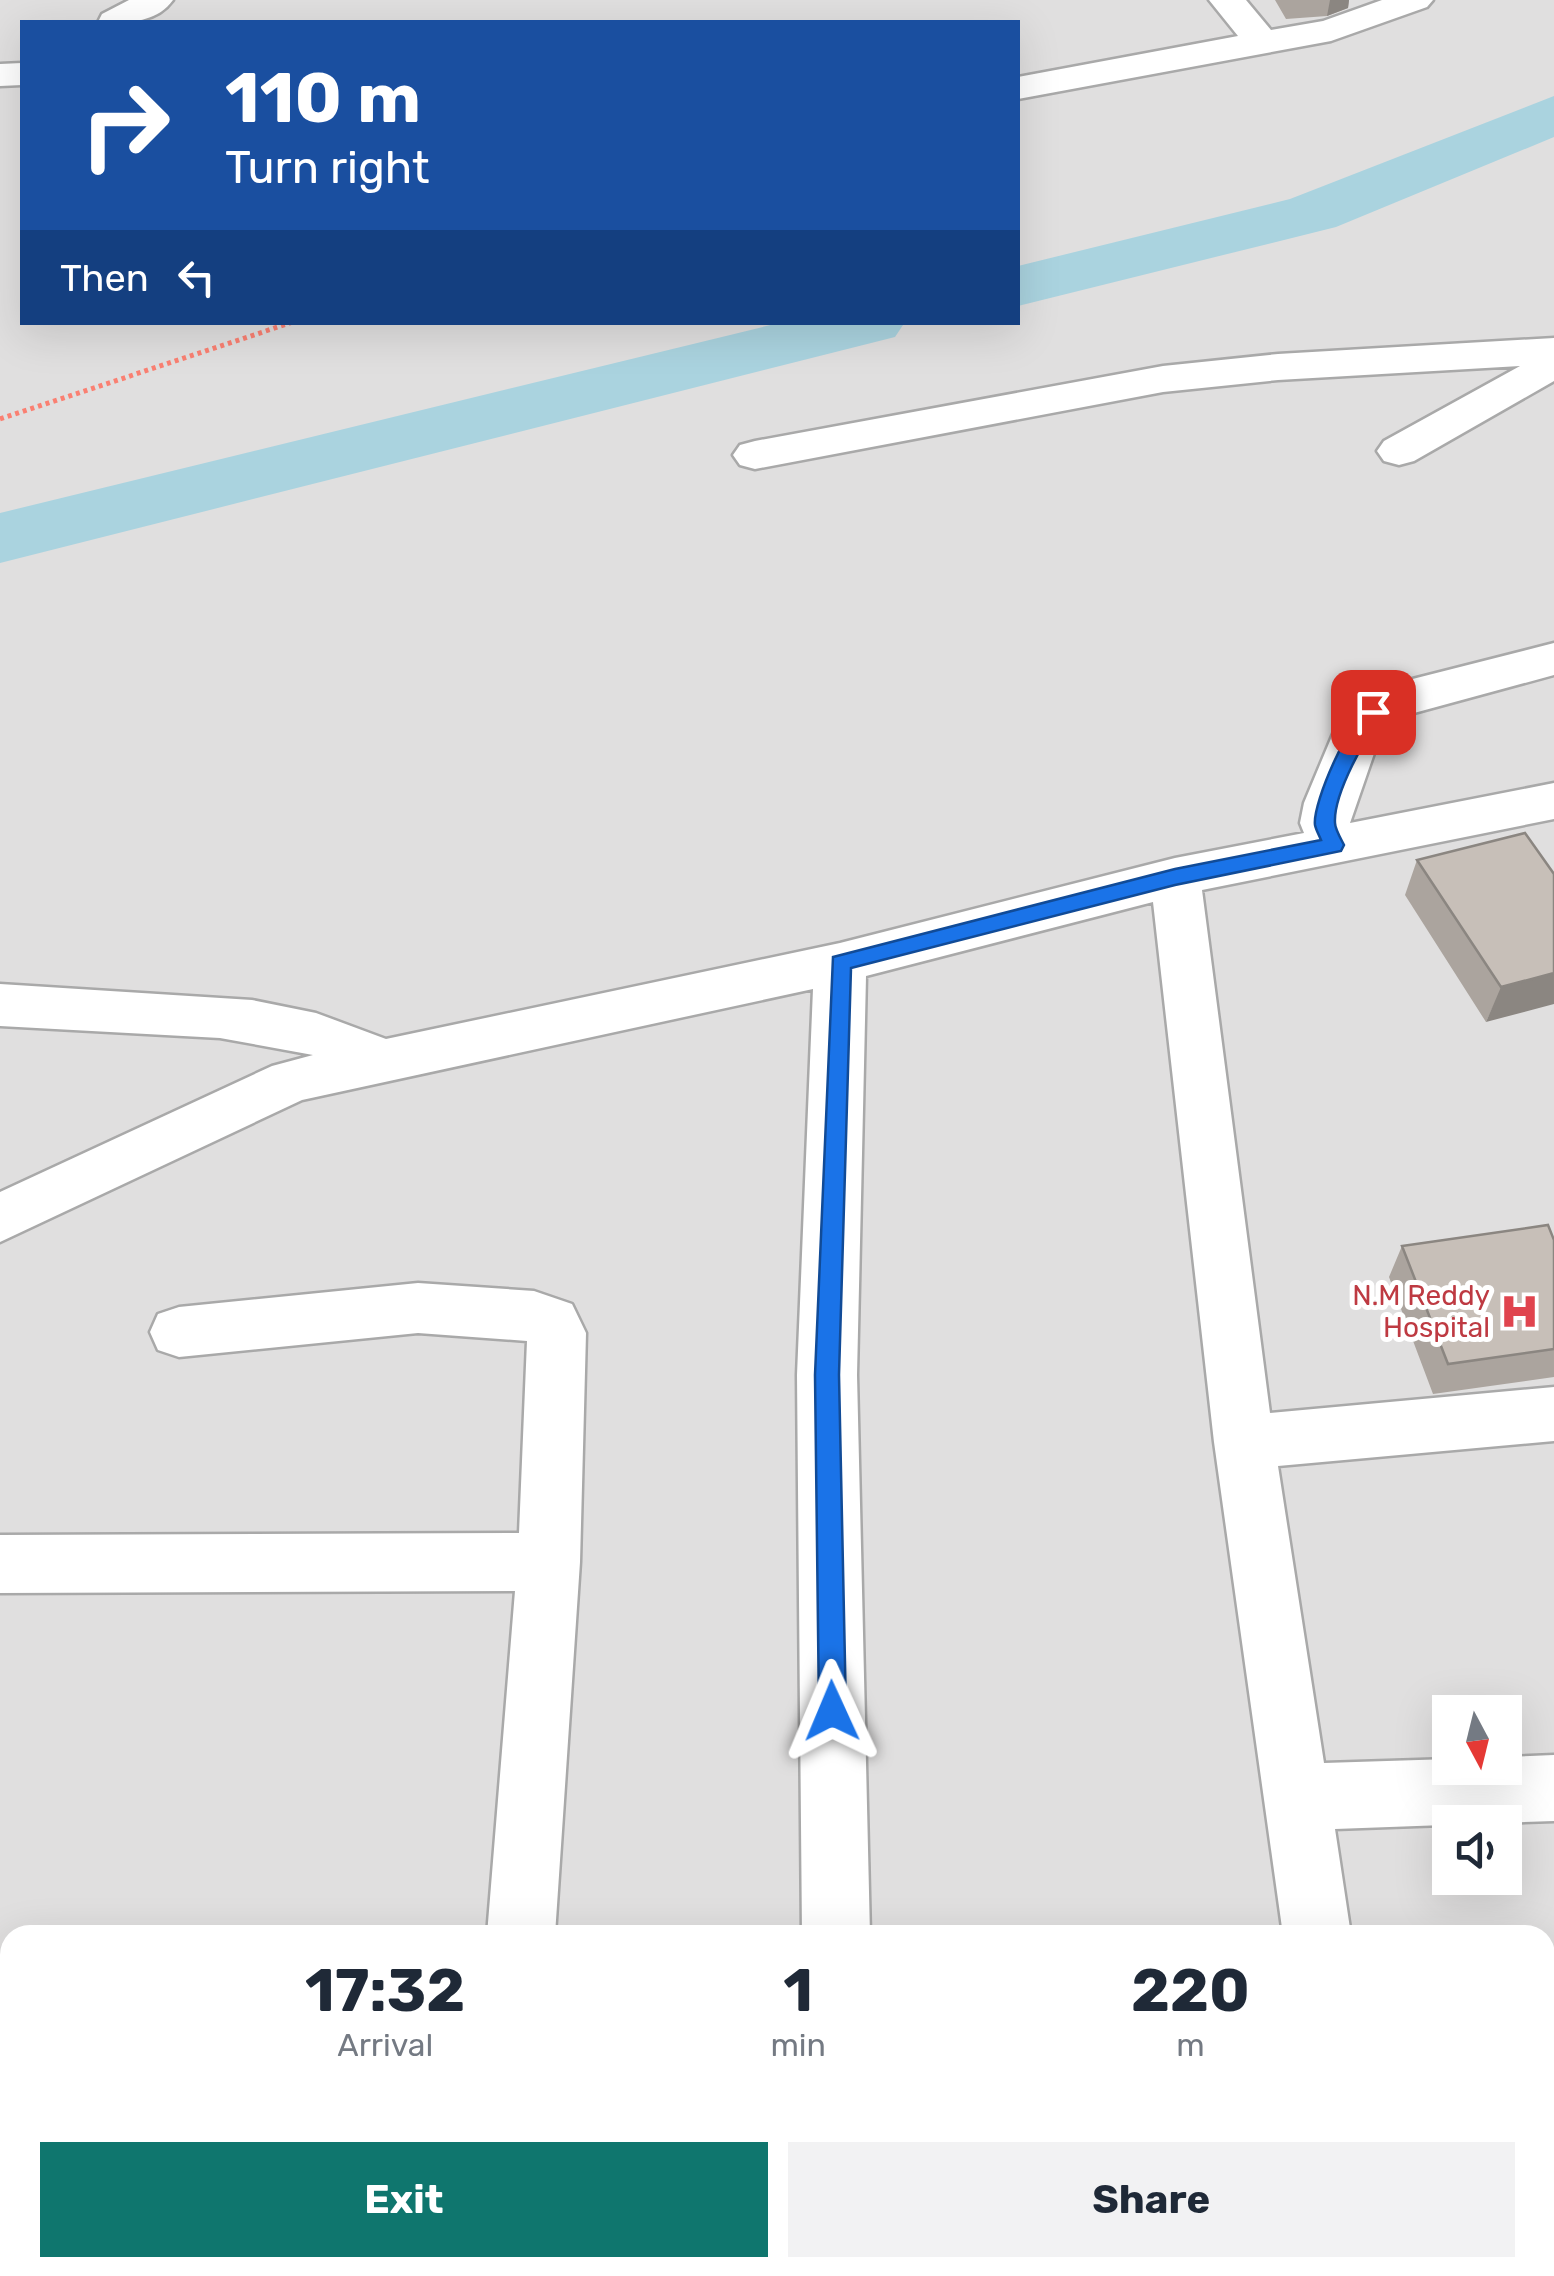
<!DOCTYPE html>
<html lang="en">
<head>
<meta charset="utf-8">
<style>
	:root { --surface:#fff; --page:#f2f2f3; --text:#1f2937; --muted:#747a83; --accent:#0f766e }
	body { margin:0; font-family:Rubik,sans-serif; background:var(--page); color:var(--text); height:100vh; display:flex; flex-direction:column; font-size:38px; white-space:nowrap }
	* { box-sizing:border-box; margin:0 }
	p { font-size:32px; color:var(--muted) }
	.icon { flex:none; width:55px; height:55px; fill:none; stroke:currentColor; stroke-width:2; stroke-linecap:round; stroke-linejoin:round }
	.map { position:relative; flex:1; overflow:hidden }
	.panel { position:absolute; left:0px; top:1925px; width:1555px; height:352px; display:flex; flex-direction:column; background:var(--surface); border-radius:30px 30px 0 0; box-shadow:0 10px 40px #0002 }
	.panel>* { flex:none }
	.banner { position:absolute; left:20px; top:20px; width:1000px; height:305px; border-radius:0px; box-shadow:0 10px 40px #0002; background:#1a4fa0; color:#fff; overflow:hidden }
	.needle { width:65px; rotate:173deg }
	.controls { position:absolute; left:1432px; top:1695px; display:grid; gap:20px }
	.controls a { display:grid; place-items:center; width:90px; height:90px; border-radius:0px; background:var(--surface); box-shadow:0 10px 40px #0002; font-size:50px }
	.pin { position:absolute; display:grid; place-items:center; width:85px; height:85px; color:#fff; margin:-42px; border-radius:20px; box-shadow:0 5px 15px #0006 }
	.me { position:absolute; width:110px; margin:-55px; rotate:359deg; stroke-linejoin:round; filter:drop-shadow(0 0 8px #0008) }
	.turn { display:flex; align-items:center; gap:35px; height:210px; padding:0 40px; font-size:45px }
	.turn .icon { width:130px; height:130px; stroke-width:2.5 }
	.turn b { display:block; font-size:70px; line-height:85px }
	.then { display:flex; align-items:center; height:95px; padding:0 40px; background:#0003; gap:20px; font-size:38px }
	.eta { display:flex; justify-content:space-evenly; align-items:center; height:170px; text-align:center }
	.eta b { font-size:60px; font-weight:700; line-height:70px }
	.primary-button { display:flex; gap:20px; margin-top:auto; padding:20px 40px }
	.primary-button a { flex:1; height:115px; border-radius:0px; background:var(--accent); color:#fff; font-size:40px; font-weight:700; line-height:115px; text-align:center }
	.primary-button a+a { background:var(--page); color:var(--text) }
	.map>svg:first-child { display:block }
	.residential { fill:#e0dfdf; fill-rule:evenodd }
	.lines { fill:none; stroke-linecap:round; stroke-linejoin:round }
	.river { fill:#aad3df; fill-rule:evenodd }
	.minor-casing { stroke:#a9a9a9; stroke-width:5 }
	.path { stroke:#fa8072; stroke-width:5; stroke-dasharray:4 4; stroke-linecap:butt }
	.minor { fill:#fff; fill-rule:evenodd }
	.wall { fill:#aba49e }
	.shaded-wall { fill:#8b8681 }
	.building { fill:#c7bfb8; stroke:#8b8681; stroke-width:2.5 }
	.route { fill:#1a73e8; stroke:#114b97; stroke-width:2.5 }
	.labels { text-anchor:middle; stroke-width:10; stroke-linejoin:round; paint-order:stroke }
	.health-label { font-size:28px; fill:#be3a42; stroke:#fff; text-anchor:end }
</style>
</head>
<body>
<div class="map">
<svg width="1554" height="2276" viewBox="0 0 1554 2276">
	<rect width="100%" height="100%" fill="#f2efe9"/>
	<!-- residential -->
	<path class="residential" d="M0,0H1554V2276H0ZM22,22H1018V322H22ZM1450,1712H1505V1768H1450ZM1450,1822H1505V1878H1450ZM10,1935H1545V2268H10Z"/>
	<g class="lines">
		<!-- river -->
		<path class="river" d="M1554,96V137L1336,227L1018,306V266L1290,199Z
			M783,322H905L895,337L0,563V513Z"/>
		<defs>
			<path id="minor" d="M129,0H173C155,25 125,22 98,22L102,14Z
				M1209,0H1246L1271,30L1323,21L1382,0H1433L1427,7L1331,41L1018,99V77L1238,36Z
				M22,63V85L0,86V64Z
				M1554,338V381L1414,461L1399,465L1384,461L1377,451L1384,441L1520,366L1278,380L1163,392L755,469L740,465L733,455L740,445L755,441L1163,366L1278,354Z
				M1554,643V675L1403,716L1380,736L1350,823L1554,783V819L1202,890L1270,1413L1554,1387V1441L1278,1466L1324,1763L1450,1759V1768H1505V1757L1554,1755V1821L1335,1829L1351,1935H1283L1214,1442L1153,902L866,976L857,1375L870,1935H802L797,1375L813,989L302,1100L0,1242V1192L272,1066L313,1055L220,1038L0,1026V984L252,1000L316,1013L386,1039L840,943L1175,858L1304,833L1300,823L1304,803L1335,729L1356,700L1389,685Z
				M418,1283L534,1291L572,1304L586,1333L580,1562L555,1935H487L515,1591L0,1593V1535L519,1533L527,1341L418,1333L179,1357L158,1350L150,1332L158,1314L179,1307Z
				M0,1969L10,1970V2040L0,2039Z
				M1554,2139V2213L1545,2214V2140Z
				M0,2208L10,2210V2268H39L36,2273L0,2276Z
				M101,2268H224L227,2276H104Z
				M463,2268H537L536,2276H462Z
				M797,2268H871V2276H797Z
				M1333,2268H1407L1408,2276H1334Z"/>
		</defs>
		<!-- minor casing -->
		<use href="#minor" class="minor-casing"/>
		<!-- path -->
		<path class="path" d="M0,419L293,322"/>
		<!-- minor -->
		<use href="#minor" class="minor"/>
	</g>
	<!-- wall -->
	<path class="wall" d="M1275,0H1349L1348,8L1327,16L1286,19Z
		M1417,860L1554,874L1486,1022L1405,895Z
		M1554,1240V1377L1433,1394L1389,1277L1402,1246Z"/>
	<!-- shaded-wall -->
	<path class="shaded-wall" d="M1330,0H1349L1348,8L1327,16Z
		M1554,973V1004L1486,1022L1501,987Z"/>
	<!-- building -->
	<path class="building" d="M1525,833L1554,874V973L1501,987L1417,860Z
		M1548,1225L1554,1240V1349L1448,1364L1402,1246Z"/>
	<!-- route -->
	<path class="route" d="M1373,705L1383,712C1367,736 1333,793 1335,823C1335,829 1341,839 1344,845L1341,851L1175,885L851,968L839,1375L846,1711L842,1720L832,1724L823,1720L819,1711L815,1375L833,957L1175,869L1321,840C1319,835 1316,830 1315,825C1312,803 1352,713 1373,705Z"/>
	<!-- icons -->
	<defs>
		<symbol id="hospital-bare" viewBox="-9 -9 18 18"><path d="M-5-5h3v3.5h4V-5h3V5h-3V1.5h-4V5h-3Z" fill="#e0444e" stroke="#fff" stroke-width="2.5" paint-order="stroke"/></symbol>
	</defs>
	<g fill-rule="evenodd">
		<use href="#hospital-bare" x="1492" y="1284" width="55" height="55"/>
	</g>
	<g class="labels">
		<!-- health labels -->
		<g class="health-label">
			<text x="1490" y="1305">N.M Reddy<tspan x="1490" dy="32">Hospital</tspan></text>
		</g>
	</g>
</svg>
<div class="controls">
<a><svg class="needle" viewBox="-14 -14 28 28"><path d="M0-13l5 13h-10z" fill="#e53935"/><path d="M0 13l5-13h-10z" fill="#747a83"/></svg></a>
<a><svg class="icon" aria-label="sound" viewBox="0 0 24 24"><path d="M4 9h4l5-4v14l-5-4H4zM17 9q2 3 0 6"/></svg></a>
</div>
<div class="pin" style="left:1373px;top:712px;background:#d93025"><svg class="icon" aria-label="arrive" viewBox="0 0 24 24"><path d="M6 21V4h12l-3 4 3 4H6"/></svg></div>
<svg class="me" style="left:832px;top:1711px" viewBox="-20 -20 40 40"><path d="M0-17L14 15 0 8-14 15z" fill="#1a73e8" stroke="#fff" stroke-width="4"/></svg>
<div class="banner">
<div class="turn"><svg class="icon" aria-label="right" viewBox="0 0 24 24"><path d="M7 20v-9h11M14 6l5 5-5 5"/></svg><div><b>110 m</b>Turn right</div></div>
<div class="then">Then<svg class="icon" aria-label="left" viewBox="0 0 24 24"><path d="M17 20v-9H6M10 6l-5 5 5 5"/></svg></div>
</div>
<section class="panel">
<div class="eta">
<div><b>17:32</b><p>Arrival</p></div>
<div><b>1</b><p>min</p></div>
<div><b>220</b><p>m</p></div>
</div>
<div class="primary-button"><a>Exit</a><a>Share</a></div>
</section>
</div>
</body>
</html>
